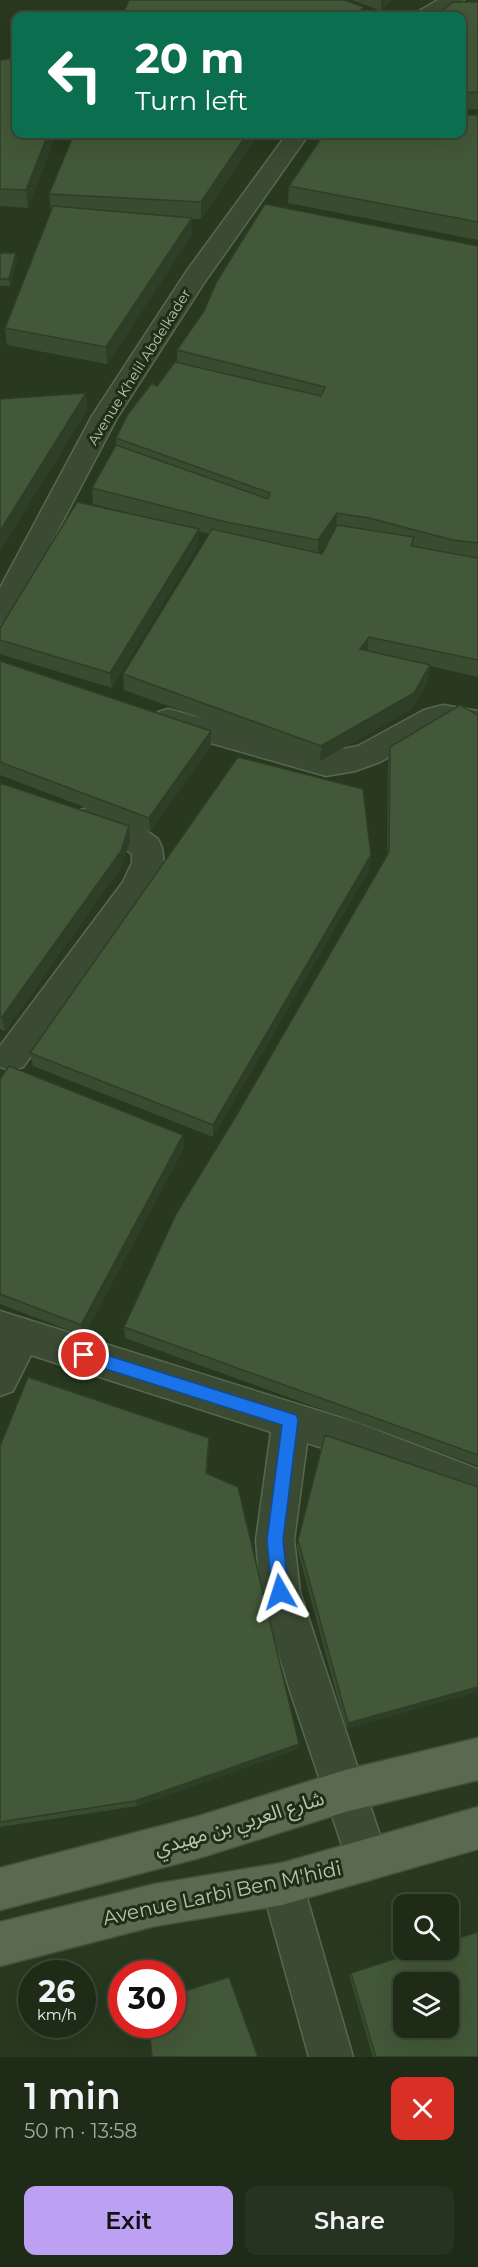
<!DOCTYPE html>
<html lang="en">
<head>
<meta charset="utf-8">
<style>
	:root { --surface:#1e2b17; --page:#263320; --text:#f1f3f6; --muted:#a1a7a1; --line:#3c4736; --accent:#bca0f2 }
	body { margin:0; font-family:Montserrat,"Noto Sans Arabic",sans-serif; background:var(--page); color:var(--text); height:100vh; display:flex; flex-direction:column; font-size:22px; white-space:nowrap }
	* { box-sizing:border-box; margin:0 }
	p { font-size:20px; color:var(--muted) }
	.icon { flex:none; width:33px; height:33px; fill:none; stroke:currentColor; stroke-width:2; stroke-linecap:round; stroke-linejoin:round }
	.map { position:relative; height:2057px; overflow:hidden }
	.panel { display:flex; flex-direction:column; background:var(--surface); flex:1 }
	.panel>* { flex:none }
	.guide { position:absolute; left:12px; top:12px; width:454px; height:126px; border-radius:12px; box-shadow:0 6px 24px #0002,0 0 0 2px var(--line); background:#0b6e4f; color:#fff; overflow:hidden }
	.controls { position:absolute; left:393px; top:1894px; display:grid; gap:12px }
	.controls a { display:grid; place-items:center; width:66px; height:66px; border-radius:12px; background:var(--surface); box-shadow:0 6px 24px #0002,0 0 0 2px var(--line); font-size:30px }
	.speed { position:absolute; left:18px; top:1960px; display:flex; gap:12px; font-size:30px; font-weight:700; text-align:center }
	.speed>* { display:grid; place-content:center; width:78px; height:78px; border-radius:50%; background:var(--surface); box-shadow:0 6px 24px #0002,0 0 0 2px var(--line); line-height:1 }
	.speed small { font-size:15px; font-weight:400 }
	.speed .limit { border:9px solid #d22; background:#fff; color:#111 }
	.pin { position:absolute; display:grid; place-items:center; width:51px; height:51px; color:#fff; margin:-26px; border:3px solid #fff; border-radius:50%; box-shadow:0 2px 6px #0007 }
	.me { position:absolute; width:66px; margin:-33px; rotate:354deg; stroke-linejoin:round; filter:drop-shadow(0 0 4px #0008) }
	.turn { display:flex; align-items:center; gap:21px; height:126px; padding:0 24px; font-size:27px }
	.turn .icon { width:78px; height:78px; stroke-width:2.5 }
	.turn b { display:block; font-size:42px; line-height:51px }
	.round { display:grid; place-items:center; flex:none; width:63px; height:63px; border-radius:12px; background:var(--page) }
	.summary { display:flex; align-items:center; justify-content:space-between; height:102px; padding:0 24px }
	h1 { font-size:36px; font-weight:600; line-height:45px }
	.cta { display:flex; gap:12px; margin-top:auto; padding:12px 24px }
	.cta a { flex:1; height:69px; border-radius:12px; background:var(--accent); color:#111; font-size:24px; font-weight:600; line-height:69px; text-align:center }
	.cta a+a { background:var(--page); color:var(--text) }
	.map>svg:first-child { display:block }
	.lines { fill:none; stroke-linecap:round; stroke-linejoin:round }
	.minor-casing { stroke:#586750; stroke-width:3 }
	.major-casing { stroke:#44533c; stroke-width:3 }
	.minor { fill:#3b4a33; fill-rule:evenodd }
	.major { fill:#596a50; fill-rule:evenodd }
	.wall { fill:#3a4c30; fill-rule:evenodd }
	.shaded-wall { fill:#2f3e27 }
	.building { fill:#435838; stroke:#2f3e27; stroke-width:1.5; fill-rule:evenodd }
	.route { fill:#1a73e8; stroke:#114b97; stroke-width:1.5 }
	.labels { text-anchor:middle; stroke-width:6; stroke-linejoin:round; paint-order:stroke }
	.far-street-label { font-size:14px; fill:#b5c6ad; stroke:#202e18 }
	.near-street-label { font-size:20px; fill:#b5c6ad; stroke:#202e18 }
</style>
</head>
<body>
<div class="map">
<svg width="478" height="2057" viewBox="0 0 478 2057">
	<rect width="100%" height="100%" fill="#28391f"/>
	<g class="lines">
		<defs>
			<path id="minor" d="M438,0H464L441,16H417L419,11Z
				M287,134H309L204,283L117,418L10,621L0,624V588L92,416L186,272Z
				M443,705L478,711V733L441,728L380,762L355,771L326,776L158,728L153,720L158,712L168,709L326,752L358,746L424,710Z
				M88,808L140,826L158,839L162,848L164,863L145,900L23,1067L11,1071L0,1067V1046L123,882L132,863V854L118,844L77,829L73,820L77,811Z
				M0,1311L358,1423L478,1469V1507L358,1459L307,1443L294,1540L300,1592L388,1860L382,1875L367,1881L352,1875L291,1694L260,1592L256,1540L271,1432L31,1355L13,1391L0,1396Z
				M282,1863L297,1869L303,1884L353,2057H309L261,1884L267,1869Z"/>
			<path id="major" d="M478,1738V1780L345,1812L199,1858L0,1910V1868L199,1816L345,1770Z
				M478,1807V1849L282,1905L155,1926L0,1966V1922L155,1884L282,1863Z"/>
		</defs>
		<!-- minor casing -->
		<use href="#minor" class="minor-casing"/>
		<!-- major casing -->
		<use href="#major" class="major-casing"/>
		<!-- minor -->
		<use href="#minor" class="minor"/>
		<!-- major -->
		<use href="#major" class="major"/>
	</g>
	<!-- wall -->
	<path class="wall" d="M352,0H392L381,11Z
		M478,2V109L462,110V16Z
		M0,60L56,134L28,208L0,206Z
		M478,115V240L288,203L289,186Z
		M259,134L201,219H192V235L107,364L7,345L5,328L51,211L49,194Z
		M478,246V677L430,666L428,681L412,709L320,761L124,690L123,674L209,534L199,531V544L112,688L0,654V628L135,515L93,504L92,488L116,445V438L157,386L177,362V350ZM329,540L322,554L320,553Z
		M0,253L17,260L10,286H0Z
		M0,661L211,731V745L150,832L0,775Z
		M478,715V1466L125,1338L124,1327L236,1116L387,855L388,763L390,747Z
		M0,783L130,841L122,866L5,1031L0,1029Z
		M371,855L369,870L213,1137L33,1066L30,1053Z
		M0,1079L183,1135L184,1148L84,1336L0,1304Z
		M209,1438V1447L207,1474L298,1749L137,1806L0,1827V1446Z
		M478,1487L346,1729L297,1548L298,1540Z
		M351,1973L478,2057H373L349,1975Z"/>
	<!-- shaded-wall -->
	<path class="shaded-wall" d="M381,0H392L381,11Z
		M364,7L363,16H354Z
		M48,134H56L28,208L26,190Z
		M247,134H259L201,219V202Z
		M192,218V235L107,364L106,347Z
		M16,253L17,260L10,286L9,279Z
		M86,393L88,409L0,552V531Z
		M337,513L336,529L318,556V540Z
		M199,529V544L112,688L110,673Z
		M369,637L367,653L360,649Z
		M430,665L428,681L412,709L320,761L321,746Z
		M211,731V745L150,832L149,818Z
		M129,826L130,841L122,866L5,1031L2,1017Z
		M371,855L369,870L213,1137V1125Z
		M183,1135L184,1148L84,1336L81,1325Z
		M209,1438V1447L206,1482V1473Z
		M478,1687V1692L346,1729L348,1723Z
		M299,1744L298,1749L137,1806L135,1801Z"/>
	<!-- building -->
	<path class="building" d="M129,0H344L364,7L354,16H122Z
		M453,2H478V92L462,93V16H436Z
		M16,58V134H48L26,190L0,189V60Z
		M462,115H478V222L289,186L324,134H462Z
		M74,134H247L201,202L49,194Z
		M265,204L478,246V543L453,540L369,518L337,513L318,540L226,522L92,488L116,445L268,499L270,493L116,438L128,414L152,383L157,386L175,362L321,396L325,387L177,350L204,311L217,281Z
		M53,206L192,218L106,347L5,328Z
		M0,253H16L9,279H0Z
		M86,393L0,531V399Z
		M77,502L199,529L110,673L0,640V628Z
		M337,525L414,537L411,546L478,558V660L369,637L360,649L430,665L414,693L321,746L123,674L212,529L322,554Z
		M0,661L211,731L149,818L0,762Z
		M460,705L478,715V1455L124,1327L176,1214L236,1116L389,852L390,747Z
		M238,757L363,789L371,855L213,1125L30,1053Z
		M0,783L129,826L121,851L2,1017L0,1016Z
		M9,1066L183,1135L81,1325L0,1294V1079Z
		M28,1377L209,1438L206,1473L238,1487L299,1744L135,1801L0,1822V1446Z
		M325,1435L478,1487V1687L348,1723L298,1540Z
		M478,1932V2057H376L351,1973L422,1950H448V1941ZM404,1983H448V2028H404Z
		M229,1977L258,2057H152L149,2025H172V1995Z"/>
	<!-- route -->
	<path class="route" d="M84,1348L296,1415L298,1420L283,1540L288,1592L286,1597L280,1600L274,1597L272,1592L267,1540L282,1425L84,1362L78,1360L76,1355L78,1350Z"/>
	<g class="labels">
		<!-- far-street labels -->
		<g class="far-street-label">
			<text transform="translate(139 367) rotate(-58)" y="5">Avenue Khelil Abdelkader</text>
		</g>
		<!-- near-street labels -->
		<g class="near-street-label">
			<text transform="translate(239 1823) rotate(-17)" y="7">شارع العربي بن مهيدي</text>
			<text transform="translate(222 1893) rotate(-12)" y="7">Avenue Larbi Ben M'hidi</text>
		</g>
	</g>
</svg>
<div class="controls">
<a><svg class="icon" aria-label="search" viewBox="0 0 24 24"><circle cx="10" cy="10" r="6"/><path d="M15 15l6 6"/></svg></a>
<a><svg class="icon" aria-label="layers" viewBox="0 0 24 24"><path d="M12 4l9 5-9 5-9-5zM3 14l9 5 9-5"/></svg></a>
</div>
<div class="speed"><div>26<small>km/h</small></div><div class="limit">30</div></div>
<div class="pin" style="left:84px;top:1355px;background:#d93025"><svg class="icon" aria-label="arrive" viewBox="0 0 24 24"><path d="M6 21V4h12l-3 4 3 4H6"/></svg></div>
<svg class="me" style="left:280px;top:1592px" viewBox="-20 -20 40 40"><path d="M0-17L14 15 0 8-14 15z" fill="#1a73e8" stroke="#fff" stroke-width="4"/></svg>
<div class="guide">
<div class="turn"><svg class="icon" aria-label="left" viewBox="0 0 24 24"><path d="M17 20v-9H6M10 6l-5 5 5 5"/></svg><div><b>20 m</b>Turn left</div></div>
</div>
</div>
<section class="panel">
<div class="summary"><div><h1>1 min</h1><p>50 m · 13:58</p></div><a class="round" style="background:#d93025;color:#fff"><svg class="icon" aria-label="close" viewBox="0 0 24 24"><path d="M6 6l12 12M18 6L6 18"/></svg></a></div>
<div class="cta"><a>Exit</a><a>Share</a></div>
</section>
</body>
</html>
